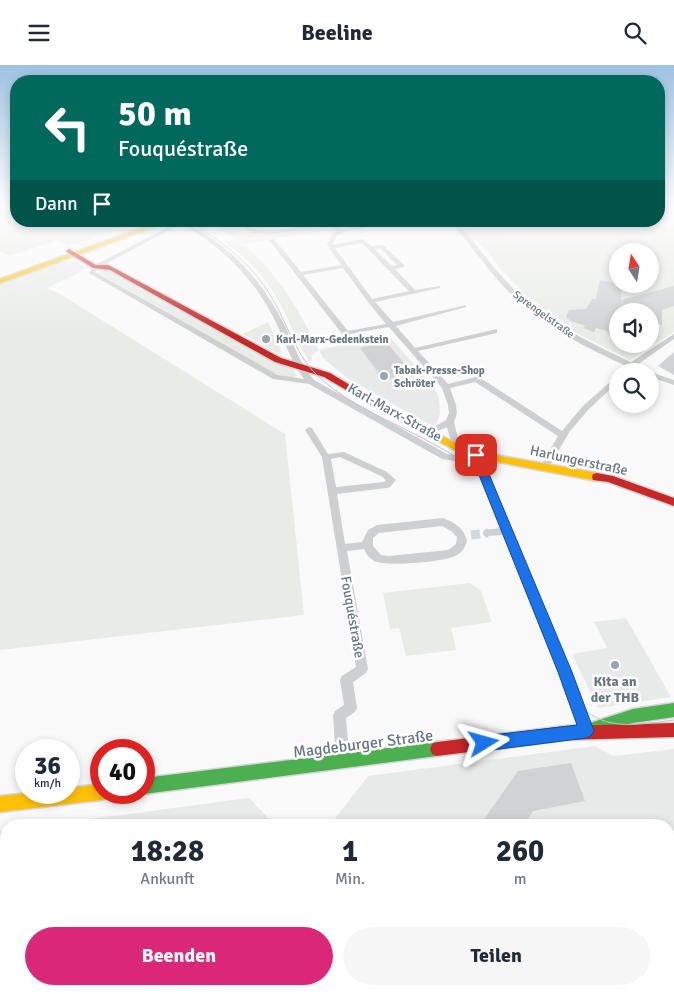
<!DOCTYPE html>
<html lang="de">
<head>
<meta charset="utf-8">
<style>
	:root { --surface:#fff; --page:#f6f6f7; --text:#1f2937; --muted:#747a83; --accent:#db2777 }
	body { margin:0; font-family:Signika,sans-serif; background:var(--page); color:var(--text); height:100vh; display:flex; flex-direction:column; font-size:19px; white-space:nowrap }
	* { box-sizing:border-box; margin:0 }
	p { font-size:16px; color:var(--muted) }
	.icon { flex:none; width:28px; height:28px; fill:none; stroke:currentColor; stroke-width:2; stroke-linecap:round; stroke-linejoin:round }
	.map { position:relative; flex:1; overflow:hidden }
	.side { position:absolute; left:0px; top:754px; width:675px; height:176px; display:flex; flex-direction:column; background:var(--surface); border-radius:20px 20px 0 0; box-shadow:0 2px 8px #0003 }
	.side>* { flex:none }
	.top-card { position:absolute; left:10px; top:10px; width:655px; height:152px; border-radius:20px; box-shadow:0 2px 8px #0003; background:#00695c; color:#fff; overflow:hidden }
	.needle { width:32px; rotate:348deg }
	.buttons { position:absolute; left:609px; top:178px; display:grid; gap:10px }
	.buttons a { display:grid; place-items:center; width:50px; height:50px; border-radius:50%; background:var(--surface); box-shadow:0 2px 8px #0003; font-size:25px }
	.speed { position:absolute; left:15px; top:674px; display:flex; gap:10px; font-size:25px; font-weight:700; text-align:center }
	.speed>* { display:grid; place-content:center; width:65px; height:65px; border-radius:50%; background:var(--surface); box-shadow:0 2px 8px #0003; line-height:1 }
	.speed small { font-size:12px; font-weight:400 }
	.speed .limit { border:8px solid #d22; background:#fff; color:#111 }
	.pin { position:absolute; display:grid; place-items:center; width:42px; height:42px; color:#fff; margin:-21px; border-radius:10px; box-shadow:0 2px 8px #0006 }
	.me { position:absolute; width:55px; margin:-28px; rotate:82deg; stroke-linejoin:round; filter:drop-shadow(0 0 4px #0008) }
	.turn { display:flex; align-items:center; gap:18px; height:105px; padding:0 25px; font-size:22px }
	.turn .icon { width:65px; height:65px; stroke-width:2.5 }
	.turn b { display:block; font-size:35px; line-height:42px }
	.then { display:flex; align-items:center; height:48px; padding:0 25px; background:#0003; gap:10px; font-size:19px }
	.eta { display:flex; justify-content:space-evenly; align-items:center; height:85px; text-align:center }
	.eta b { font-size:30px; font-weight:800; line-height:35px }
	.button { display:flex; gap:10px; margin-top:auto; padding:10px 25px }
	.button a { flex:1; height:58px; border-radius:30px; background:var(--accent); color:#fff; font-size:20px; font-weight:800; line-height:58px; text-align:center }
	.button a+a { background:var(--page); color:var(--text) }
	header { display:flex; justify-content:space-between; align-items:center; height:65px; padding:0 25px; background:var(--surface); font-size:22px; font-weight:800 }
	.map>svg:first-child { display:block }
	.built { fill:#e8e9e9 }
	.green { fill:#e8ebe6; fill-rule:evenodd }
	.building { fill:#d0d2d3 }
	.lines { fill:none; stroke-linecap:round; stroke-linejoin:round }
	.street-tunnel { stroke:#d4d8dc; stroke-width:9; stroke-dasharray:9 5; stroke-linecap:butt }
	.fast-casing { stroke:#d5d6d7; stroke-width:3 }
	.slow-casing { stroke:#d5d6d7; stroke-width:3 }
	.jam-casing { stroke:#d5d6d7; stroke-width:3 }
	.street { fill:#cecfd0; fill-rule:evenodd }
	.fast { fill:#4caf50; fill-rule:evenodd }
	.slow { fill:#ffc107; fill-rule:evenodd }
	.jam { fill:#c62828; fill-rule:evenodd }
	.tram { stroke:#c3c5c6; stroke-width:1 }
	.rail-casing { stroke:#c3c5c6; stroke-width:3 }
	.rail { stroke:#fff; stroke-width:2; stroke-dasharray:5.5; stroke-linecap:butt }
	.route { fill:#1a73e8; stroke:#114b97 }
	.poi-dot { fill:#99a4ac; stroke:#fff; stroke-width:2 }
	.labels { text-anchor:middle; stroke-width:5; stroke-linejoin:round; paint-order:stroke }
	.far-street-label { font-size:11px; fill:#657683; stroke:#fff }
	.far-poi-label { font-size:11px; font-weight:bold; fill:#657683; stroke:#fff; text-anchor:start }
	.street-label { font-size:14px; fill:#657683; stroke:#fff }
	.poi-label { font-size:14px; font-weight:bold; fill:#657683; stroke:#fff }
	.near-street-label { font-size:16px; fill:#657683; stroke:#fff }
</style>
</head>
<body>
<header><svg class="icon" aria-label="menu" viewBox="0 0 24 24"><path d="M4 6h16M4 12h16M4 18h16"/></svg>Beeline<svg class="icon" aria-label="search" viewBox="0 0 24 24"><circle cx="10" cy="10" r="6"/><path d="M15 15l6 6"/></svg></header>
<div class="map">
<svg width="674" height="929" viewBox="0 0 674 929">
	<rect width="100%" height="100%" fill="#f9f9f9"/>
	<!-- built -->
	<path class="built" d="M450,156H495L510,172L465,177Z
		M71,201L80,207L47,223L19,231L10,222Z
		M388,270L435,323L439,334L440,348L437,358L433,360L429,359L350,315L323,293L319,285Z
		M626,553L671,632L598,643L572,589L607,583L594,557Z
		M595,681L613,691L674,684V929H0V766L6,765V924H669V760H330L368,711Z
		M249,733L275,760H45Z"/>
	<!-- green -->
	<path class="green" d="M16,141V156H142L82,177L68,180L58,175L10,191L0,186V148Z
		M208,156H226L247,168L251,167L258,170L327,161L335,164L243,179C280,210 297,243 319,285L312,290L311,298C297,280 291,259 281,240C267,214 248,193 224,177L233,175L239,177Z
		M495,156H653L665,162L674,159V267L630,295L574,267L536,240L539,239L529,233L499,202L485,184L476,176L510,172ZM618,186H650V219H618ZM618,246H650V279H618Z
		M75,196L85,202L80,207L71,201L10,222L19,231L47,223L60,229L285,369L304,550L0,585V219L61,197Z
		M100,204H109L281,299L292,303L297,311L290,313L269,306L98,208L96,207Z
		M268,257L282,288L279,289L243,269Z
		M470,518L481,526L492,557L451,563L456,585L406,591L399,563L390,564L383,528Z"/>
	<!-- building -->
	<path class="building" d="M600,215L622,219L621,235L674,221V241L662,245V260L650,257V246H618V270L608,269L607,266L596,263L594,267L583,263L586,261L571,256L566,252L569,245L586,244L592,234H596Z
		M384,274L412,308L384,315L360,283L377,279L375,276Z
		M674,287V310L658,301Z
		M571,698L585,736L533,746L524,760H480L518,706Z"/>
	<g class="lines">
		<!-- street-tunnel -->
		<path class="street-tunnel" d="M471,470L488,468"/>
		<defs>
			<path id="fast" d="M674,638V652L633,658L595,670L590,668L588,663L590,658L633,644Z
				M437,677L442,679L444,684L442,689L437,691L144,729L141,728H144V713Z"/>
			<path id="slow" d="M161,156H171L0,218V214Z
				M385,341L459,380L478,387L597,408L602,412L597,416L472,392L453,384L382,346L380,344Z
				M101,719V728H109L107,733L101,735L0,747V731L31,728H69V723Z"/>
			<path id="jam" d="M69,184L96,200H108L114,203L281,293L330,308L390,344L385,347L382,346L324,312L275,297L110,205L93,203L67,187L66,186Z
				M597,408L613,411L674,433V441L608,417L593,415L592,412L593,409Z
				M674,658V672L565,675L437,691L432,689L430,684L432,679L437,677L565,661Z"/>
		</defs>
		<!-- fast casing -->
		<use href="#fast" class="fast-casing"/>
		<!-- slow casing -->
		<use href="#slow" class="slow-casing"/>
		<!-- jam casing -->
		<use href="#jam" class="jam-casing"/>
		<!-- street -->
		<path class="street" d="M233,156C243,156 247,163 255,164C278,168 305,161 328,157L334,159L342,164L386,156H400L343,167L336,171L333,180L363,174L371,181L383,180L404,200V202L395,204L415,225L440,221V223L375,237L393,257L466,240V242L396,261L415,283L497,264V268L418,286L448,319L476,312H479L562,366L583,341L618,310V317L589,344L570,366L548,404L545,405L540,402L558,371L475,317L450,323L456,340L457,348L454,357L460,382L456,385L453,384L447,362L429,370L425,367L446,355L449,348L448,340L442,323L389,262L343,270L269,175L274,174L301,207L341,200L327,180L332,169L337,166L328,161L271,169L252,168ZM362,178L409,226L372,234L335,183ZM380,183L397,200L392,201L374,184ZM343,203L368,237L386,259L348,266L303,210Z
			M451,156H457C475,177 490,200 509,219C543,254 587,277 631,297L674,269V274L637,300L648,306H638L632,304L629,306H620L626,301C587,283 546,263 515,233C491,210 472,182 451,156Z
			M180,158C193,159 204,168 214,175C245,197 268,227 285,261C294,280 300,299 314,315L447,389L461,391L476,387L479,388L571,607L592,666L591,670L586,672L581,670L559,607L504,470L484,471L483,468L484,465L501,463L473,394L461,397L442,394L309,319L273,314L89,208L93,201L174,159ZM177,161C189,161 199,170 208,176C239,199 262,227 278,262C286,280 292,298 304,314L278,310L95,207L98,203Z
			M650,307L674,315V320L650,312Z
			M309,362L312,363L328,389L344,387L387,407L396,415L390,422L387,423L337,429L345,479L362,477L368,465L377,460L443,453C454,457 465,464 467,476C465,483 462,488 455,491C443,497 387,502 374,496C369,493 366,489 364,484L347,486L368,604L366,608L353,617L357,643L355,647L346,653L350,696L348,701L343,703L338,701L336,696L333,650L335,646L344,640L340,615L342,611L356,602L322,392L305,365ZM340,392L381,411L386,415L384,417L336,422L331,394ZM442,461L451,466L457,472L456,479L448,485L389,491L381,490L373,481V473L379,468Z"/>
		<!-- fast -->
		<use href="#fast" class="fast"/>
		<!-- slow -->
		<use href="#slow" class="slow"/>
		<!-- jam -->
		<use href="#jam" class="jam"/>
		<!-- tram -->
		<path class="tram" d="M189,156C221,176 253,199 272,233C288,260 296,292 321,314C354,343 398,359 437,381C455,391 472,400 485,417L572,633C602,668 633,660 674,655"/>
		<defs>
			<path id="rail" d="M0,142L5,140"/>
		</defs>
		<!-- rail casing -->
		<use href="#rail" class="rail-casing"/>
		<!-- rail -->
		<use href="#rail" class="rail"/>
	</g>
	<!-- sky -->
	<linearGradient id="sky" x2="0" y2="1"><stop stop-color="#9dc2e2"/><stop offset="0.52" stop-color="#fcfcfc"/><stop offset="1" stop-color="#fcfcfc" stop-opacity="0"/></linearGradient>
	<rect width="674" height="270" fill="url(#sky)"/>
	<!-- route -->
	<path class="route" d="M476,387L481,390L572,607L594,666L591,671L586,673L484,686L478,684L476,678L478,673L484,671L577,660L558,607L471,390Z"/>
	<!-- markers -->
	<g class="poi-dot">
		<circle cx="266" cy="274" r="5"/>
		<circle cx="384" cy="311" r="5"/>
		<circle cx="615" cy="600" r="5"/>
	</g>
	<g class="labels">
		<!-- far-street labels -->
		<g class="far-street-label">
			<text transform="translate(544 249) rotate(36)" y="4">Sprengelstraße</text>
		</g>
		<!-- far-poi labels -->
		<g class="far-poi-label">
			<text x="276" y="278">Karl-Marx-Gedenkstein</text>
			<text x="394" y="309">Tabak-Presse-Shop<tspan x="394" dy="13">Schröter</tspan></text>
		</g>
		<!-- street labels -->
		<g class="street-label">
			<text transform="translate(395 347) rotate(29)" y="5">Karl-Marx-Straße</text>
			<text transform="translate(579 395) rotate(12)" y="5">Harlungerstraße</text>
			<text transform="translate(353 552) rotate(80)" y="5">Fouquéstraße</text>
		</g>
		<!-- poi labels -->
		<g class="poi-label">
			<text x="615" y="621">Kita an<tspan x="615" dy="16">der THB</tspan></text>
		</g>
		<!-- near-street labels -->
		<g class="near-street-label">
			<text transform="translate(363 678) rotate(-7)" y="6">Magdeburger Straße</text>
		</g>
	</g>
</svg>
<div class="buttons">
<a><svg class="needle" viewBox="-14 -14 28 28"><path d="M0-13l5 13h-10z" fill="#e53935"/><path d="M0 13l5-13h-10z" fill="#747a83"/></svg></a>
<a><svg class="icon" aria-label="sound" viewBox="0 0 24 24"><path d="M4 9h4l5-4v14l-5-4H4zM17 9q2 3 0 6"/></svg></a>
<a><svg class="icon" aria-label="search" viewBox="0 0 24 24"><circle cx="10" cy="10" r="6"/><path d="M15 15l6 6"/></svg></a>
</div>
<div class="speed"><div>36<small>km/h</small></div><div class="limit">40</div></div>
<div class="pin" style="left:476px;top:390px;background:#d93025"><svg class="icon" aria-label="arrive" viewBox="0 0 24 24"><path d="M6 21V4h12l-3 4 3 4H6"/></svg></div>
<svg class="me" style="left:484px;top:678px" viewBox="-20 -20 40 40"><path d="M0-17L14 15 0 8-14 15z" fill="#1a73e8" stroke="#fff" stroke-width="4"/></svg>
<div class="top-card">
<div class="turn"><svg class="icon" aria-label="left" viewBox="0 0 24 24"><path d="M17 20v-9H6M10 6l-5 5 5 5"/></svg><div><b>50 m</b>Fouquéstraße</div></div>
<div class="then">Dann<svg class="icon" aria-label="arrive" viewBox="0 0 24 24"><path d="M6 21V4h12l-3 4 3 4H6"/></svg></div>
</div>
<section class="side">
<div class="eta">
<div><b>18:28</b><p>Ankunft</p></div>
<div><b>1</b><p>Min.</p></div>
<div><b>260</b><p>m</p></div>
</div>
<div class="button"><a>Beenden</a><a>Teilen</a></div>
</section>
</div>
</body>
</html>
